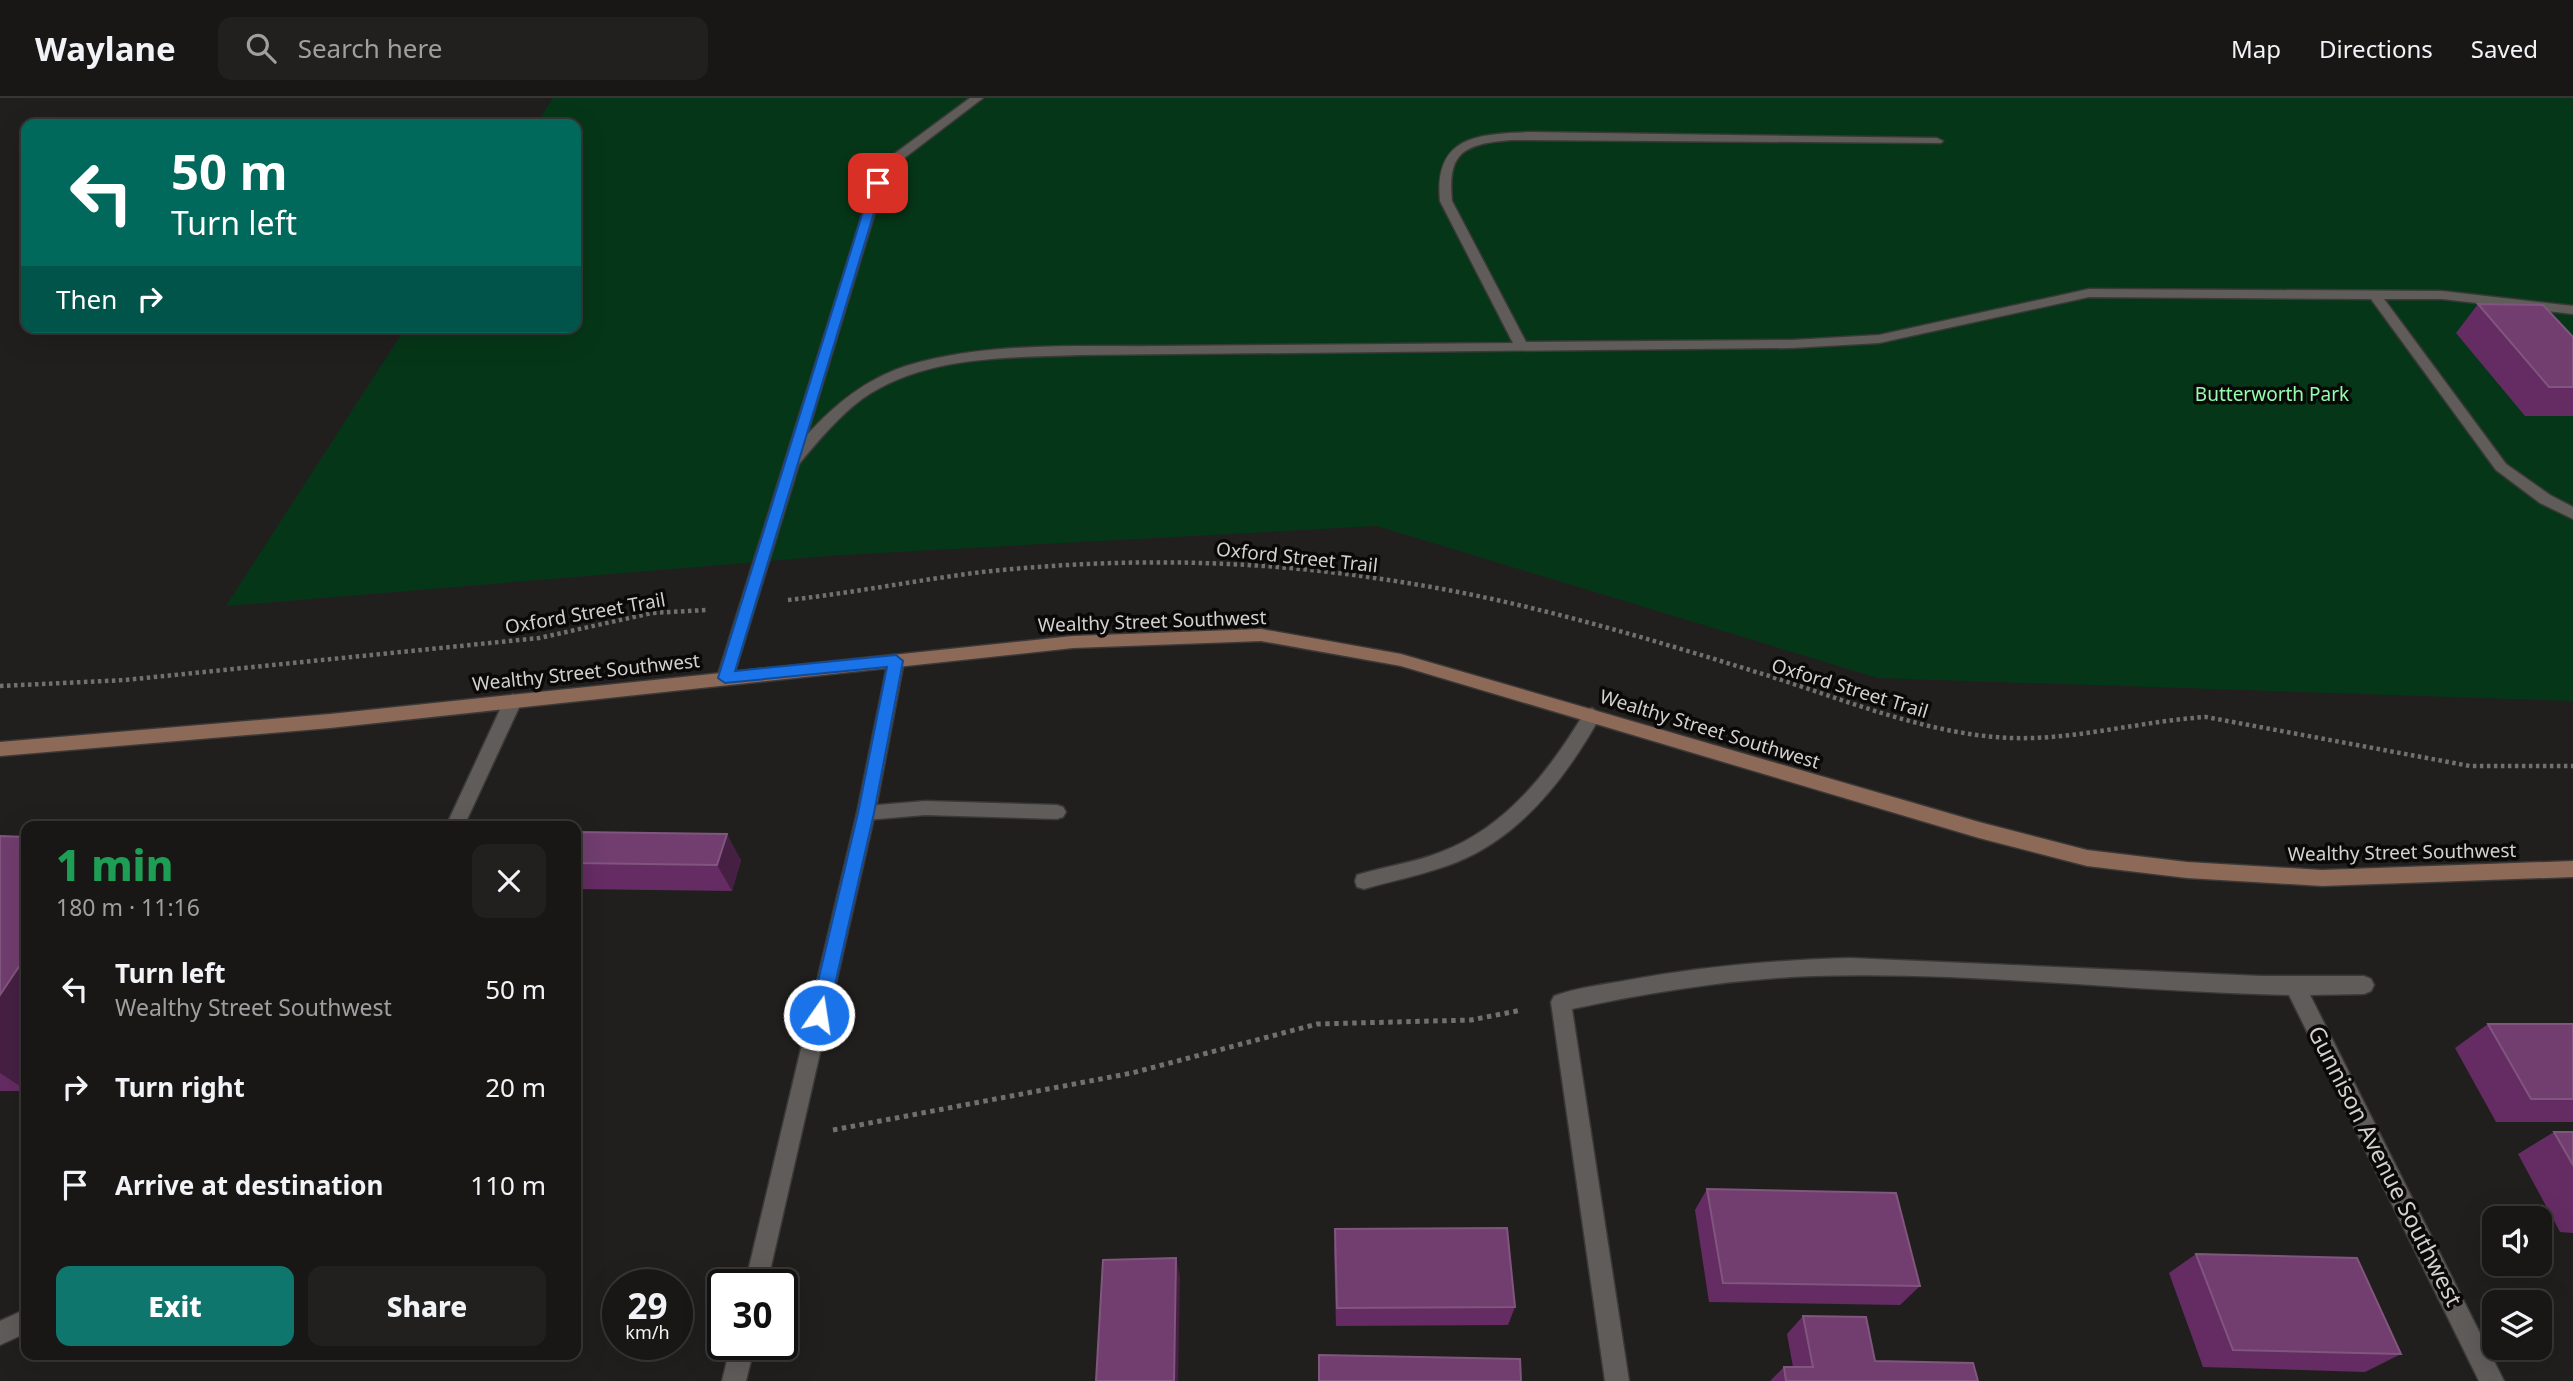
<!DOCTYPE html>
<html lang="en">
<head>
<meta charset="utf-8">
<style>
	:root { --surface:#191716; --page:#22201f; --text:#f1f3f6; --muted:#9f9fa1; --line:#373635; --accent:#0f766e }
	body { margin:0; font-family:"Noto Sans",sans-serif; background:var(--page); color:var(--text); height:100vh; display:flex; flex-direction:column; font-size:26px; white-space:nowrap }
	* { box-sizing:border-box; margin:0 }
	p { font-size:23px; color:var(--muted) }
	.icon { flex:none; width:38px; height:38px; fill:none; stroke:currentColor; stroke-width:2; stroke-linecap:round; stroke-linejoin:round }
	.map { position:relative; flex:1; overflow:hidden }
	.side { position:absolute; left:21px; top:723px; width:560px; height:539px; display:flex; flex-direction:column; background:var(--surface); border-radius:14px; box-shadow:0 7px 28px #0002,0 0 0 2px var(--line) }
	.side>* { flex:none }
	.guide { position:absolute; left:21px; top:21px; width:560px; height:214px; border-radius:14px; box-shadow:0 7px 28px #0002,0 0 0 2px var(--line); background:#00695c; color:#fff; overflow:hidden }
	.controls { position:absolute; left:2482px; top:1108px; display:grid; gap:14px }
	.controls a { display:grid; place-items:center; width:70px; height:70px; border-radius:14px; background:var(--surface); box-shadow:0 7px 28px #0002,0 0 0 2px var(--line); font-size:35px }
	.speed { position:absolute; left:602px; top:1171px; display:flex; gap:14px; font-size:35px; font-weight:700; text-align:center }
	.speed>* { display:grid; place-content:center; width:91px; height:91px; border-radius:50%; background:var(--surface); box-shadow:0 7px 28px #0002,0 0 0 2px var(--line); line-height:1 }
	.speed small { font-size:18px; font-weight:400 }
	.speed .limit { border:4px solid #111; border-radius:10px; background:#fff; color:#111 }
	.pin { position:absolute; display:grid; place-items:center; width:60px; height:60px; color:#fff; margin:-30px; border-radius:14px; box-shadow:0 4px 10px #0006 }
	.me { position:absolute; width:77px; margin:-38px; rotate:13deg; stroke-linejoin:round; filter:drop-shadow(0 0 5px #0008) }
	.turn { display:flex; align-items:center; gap:24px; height:147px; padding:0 35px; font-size:32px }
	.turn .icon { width:91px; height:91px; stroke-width:2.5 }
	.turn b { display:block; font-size:49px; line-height:60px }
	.then { display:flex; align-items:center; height:66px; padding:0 35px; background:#0003; gap:14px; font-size:26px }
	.round { display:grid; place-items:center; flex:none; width:74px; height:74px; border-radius:14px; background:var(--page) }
	.overview { display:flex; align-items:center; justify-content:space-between; height:119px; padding:0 35px }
	h1 { font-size:42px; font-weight:800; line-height:52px; color:#1e9e55 }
	.primary-button { display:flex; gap:14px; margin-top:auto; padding:14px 35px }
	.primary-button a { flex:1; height:80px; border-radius:14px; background:var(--accent); color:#fff; font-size:28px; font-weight:800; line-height:80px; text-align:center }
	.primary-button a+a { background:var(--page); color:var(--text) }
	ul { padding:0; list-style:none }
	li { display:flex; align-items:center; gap:21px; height:98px; padding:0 35px }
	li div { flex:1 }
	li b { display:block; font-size:26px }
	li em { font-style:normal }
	header { display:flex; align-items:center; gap:42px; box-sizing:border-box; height:98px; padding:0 35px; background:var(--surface); border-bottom:2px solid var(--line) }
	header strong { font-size:33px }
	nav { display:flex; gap:38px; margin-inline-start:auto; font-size:24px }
	.search { width:490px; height:63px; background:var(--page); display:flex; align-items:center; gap:18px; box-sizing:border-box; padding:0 24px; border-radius:14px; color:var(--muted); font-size:26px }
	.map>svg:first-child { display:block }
	.green { fill:#063618 }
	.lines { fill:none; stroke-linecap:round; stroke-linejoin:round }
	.service-casing { stroke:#3b3938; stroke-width:3 }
	.minor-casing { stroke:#3b3938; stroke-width:3 }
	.secondary-casing { stroke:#3b3938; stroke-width:3 }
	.path-far1 { stroke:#71706f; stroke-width:4.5; stroke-dasharray:3.5 3.5; stroke-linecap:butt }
	.path { stroke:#71706f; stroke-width:5; stroke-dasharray:4.5 4.5; stroke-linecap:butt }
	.service { fill:#5f5c5a; fill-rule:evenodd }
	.minor { fill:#5f5c5a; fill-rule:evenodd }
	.secondary { fill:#8d6958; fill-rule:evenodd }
	.wall { fill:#652c63 }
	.shaded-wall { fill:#452043 }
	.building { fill:#713e6f; stroke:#80557e; stroke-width:2 }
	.route { fill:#1a73e8; stroke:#114b97; stroke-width:2 }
	.labels { text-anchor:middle; stroke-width:7; stroke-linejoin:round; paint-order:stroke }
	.park-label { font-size:19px; fill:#92fdae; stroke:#0a0908 }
	.street-label { font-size:19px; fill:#d2d1d0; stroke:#0a0908 }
	.near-street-label { font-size:23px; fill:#d2d1d0; stroke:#0a0908 }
</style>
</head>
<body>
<header>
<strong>Waylane</strong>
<div class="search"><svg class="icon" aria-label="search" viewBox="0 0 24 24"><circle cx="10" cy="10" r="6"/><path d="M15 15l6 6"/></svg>Search here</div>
<nav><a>Map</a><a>Directions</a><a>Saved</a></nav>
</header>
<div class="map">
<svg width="2573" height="1283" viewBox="0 0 2573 1283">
	<rect width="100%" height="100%" fill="#211f1e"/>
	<!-- green -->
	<path class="green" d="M553,0H2573V603L1878,580L1377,428L841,457L226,508L406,229H576V26H536Z"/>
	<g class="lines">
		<defs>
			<path id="service" d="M970,0H983L895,67L884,85L807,337C835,306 866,281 906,268C988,243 1080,249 1164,248C1280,247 1397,246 1513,245L1440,103C1434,38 1477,36 1530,34L1937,40L1943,43L1941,45L1511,42C1465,46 1447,53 1452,103L1526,244L1792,242L1879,237L2089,191L2442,193L2573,208V216L2442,201H2384L2506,366L2550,397L2573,409V421L2540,405L2496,372L2371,201L2089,199L1879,245L1792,250L1080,257C1007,260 925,257 862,301C838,319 818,343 799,366L733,580L731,584H719L717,580L872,85L886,62Z
				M513,596L522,603L464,728H446L504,603Z
				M1592,610L1601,617C1568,677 1522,738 1457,764C1427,776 1395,782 1364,791L1357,789L1355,783L1357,777C1385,768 1414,765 1441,754C1507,729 1551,671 1586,612Z
				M925,703L1057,707L1063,709L1066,714L1063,719L1057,721L925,717L866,722L860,720L857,715L860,710L866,708Z
				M26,1211V1235L0,1247V1223Z"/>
			<path id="minor" d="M896,557L904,563L875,715L767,1186H745L857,715L888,563Z
				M1850,860L2261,878H2364L2371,881L2374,887L2371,893L2364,896L2310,897L2504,1283H2479L2289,897C2131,894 1972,873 1813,878C1732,881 1651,894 1572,911L1629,1283H1605L1551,904L1554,898C1576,890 1600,887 1623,883C1698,869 1774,862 1850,860Z
				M731,1246H755L746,1283H722Z"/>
			<path id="secondary" d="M1261,531L1401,556L1979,724L2087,752L2187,764L2322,772L2573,763V779L2322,788L2187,780L2087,768L1979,740L1401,568L1261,543L1073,550L330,630L0,658V644L330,616L1073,538Z"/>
		</defs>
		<!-- service casing -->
		<use href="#service" class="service-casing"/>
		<!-- minor casing -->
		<use href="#minor" class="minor-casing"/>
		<!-- secondary casing -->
		<use href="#secondary" class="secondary-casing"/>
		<!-- path-far1 -->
		<path class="path-far1" d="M788,502C853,495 917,482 982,474C1123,459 1261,461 1401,484C1525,503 1647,540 1766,577C1846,602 1928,637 2012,640C2077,642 2141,623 2206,619L2470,668H2573
			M0,588L125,582L539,540L652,515L706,512"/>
		<!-- path -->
		<path class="path" d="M833,1032L1132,975L1317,926L1471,922L1522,912"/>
		<!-- service -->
		<use href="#service" class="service"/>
		<!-- minor -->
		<use href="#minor" class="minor"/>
		<!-- secondary -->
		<use href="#secondary" class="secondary"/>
	</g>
	<!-- wall -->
	<path class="wall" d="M2478,206L2573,239V318H2525L2456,235Z
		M576,734L741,762L732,793L576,791Z
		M0,738L26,739V993H0Z
		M2488,926H2573V1024H2496L2455,950Z
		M2554,1034H2573V1135L2560,1134L2518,1056Z
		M1707,1091L1920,1188L1900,1207L1709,1204L1695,1112Z
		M1335,1131L1515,1209L1508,1227L1336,1228L1334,1151Z
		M2196,1156L2401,1256L2365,1274L2203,1269L2169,1175Z
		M1803,1218L1875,1263L1978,1283H1770L1784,1269H1793L1787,1236Z"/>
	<!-- shaded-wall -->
	<path class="shaded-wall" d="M727,736L741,762L732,793L717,767Z
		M26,858V992L0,975V897Z
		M1176,1160L1180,1179L1178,1283H1174Z"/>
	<!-- building -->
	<path class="building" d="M2478,206L2543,207L2573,239V289H2549Z
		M576,734L727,736L717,767L576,765Z
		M0,738L26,739V858L0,897Z
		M2488,926H2573V1001H2531Z
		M2554,1034H2573V1067Z
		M1707,1091L1896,1095L1920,1188L1723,1185Z
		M1507,1130L1515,1209L1337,1210L1335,1131Z
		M2196,1156L2357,1160L2401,1256L2233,1252Z
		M1176,1160L1174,1283H1096L1103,1162Z
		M1803,1218L1866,1219L1875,1263L1973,1265L1978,1283H1786L1784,1269H1813Z
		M1319,1257L1520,1261L1521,1283H1319Z"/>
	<!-- route -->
	<path class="route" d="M878,81L883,85L735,573L896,557L903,563L874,715L828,917L825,923L819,925L812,923L810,917L858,715L887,569L725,585L718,580L872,85Z"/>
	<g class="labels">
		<!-- park labels -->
		<g class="park-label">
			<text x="2272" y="303">Butterworth Park</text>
		</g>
		<!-- street labels -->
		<g class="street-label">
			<text transform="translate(1297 459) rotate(6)" y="7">Oxford Street Trail</text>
			<text transform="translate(585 515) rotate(-10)" y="7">Oxford Street Trail</text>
			<text transform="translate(1152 523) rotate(-2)" y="7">Wealthy Street Southwest</text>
			<text transform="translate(586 574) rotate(-6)" y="7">Wealthy Street Southwest</text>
			<text transform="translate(1850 590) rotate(17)" y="7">Oxford Street Trail</text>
			<text transform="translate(1710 631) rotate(17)" y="7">Wealthy Street Southwest</text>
			<text transform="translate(2402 754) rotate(-1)" y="7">Wealthy Street Southwest</text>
		</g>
		<!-- near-street labels -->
		<g class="near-street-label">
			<text transform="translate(2385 1068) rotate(63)" y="8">Gunnison Avenue Southwest</text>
		</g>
	</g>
</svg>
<div class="controls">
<a><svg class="icon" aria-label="sound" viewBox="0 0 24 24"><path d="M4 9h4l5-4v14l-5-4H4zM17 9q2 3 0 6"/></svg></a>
<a><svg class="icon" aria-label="layers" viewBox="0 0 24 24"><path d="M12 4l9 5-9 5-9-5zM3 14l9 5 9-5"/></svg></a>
</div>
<div class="speed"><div>29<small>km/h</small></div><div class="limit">30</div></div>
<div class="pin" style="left:878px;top:85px;background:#d93025"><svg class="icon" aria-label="arrive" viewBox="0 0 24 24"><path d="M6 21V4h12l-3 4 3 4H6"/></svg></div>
<svg class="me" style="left:819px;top:917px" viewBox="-20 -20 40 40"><circle r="17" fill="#1a73e8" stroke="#fff" stroke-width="3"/><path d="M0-11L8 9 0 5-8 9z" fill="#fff"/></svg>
<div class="guide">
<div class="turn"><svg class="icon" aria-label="left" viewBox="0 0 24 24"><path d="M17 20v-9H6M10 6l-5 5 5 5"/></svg><div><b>50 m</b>Turn left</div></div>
<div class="then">Then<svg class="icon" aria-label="right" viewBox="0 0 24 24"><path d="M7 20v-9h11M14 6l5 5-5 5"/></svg></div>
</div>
<section class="side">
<div class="overview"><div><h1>1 min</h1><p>180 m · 11:16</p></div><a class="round"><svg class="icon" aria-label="close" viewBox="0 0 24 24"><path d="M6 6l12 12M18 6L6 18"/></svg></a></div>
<ul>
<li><svg class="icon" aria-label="left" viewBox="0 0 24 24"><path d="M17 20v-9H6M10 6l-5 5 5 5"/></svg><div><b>Turn left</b><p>Wealthy Street Southwest</p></div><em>50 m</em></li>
<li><svg class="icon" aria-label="right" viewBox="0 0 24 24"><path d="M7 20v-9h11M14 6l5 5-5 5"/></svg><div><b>Turn right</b></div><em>20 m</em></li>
<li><svg class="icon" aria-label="arrive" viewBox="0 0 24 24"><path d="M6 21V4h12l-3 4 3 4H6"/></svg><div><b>Arrive at destination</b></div><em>110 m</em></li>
</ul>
<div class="primary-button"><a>Exit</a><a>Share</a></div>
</section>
</div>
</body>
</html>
